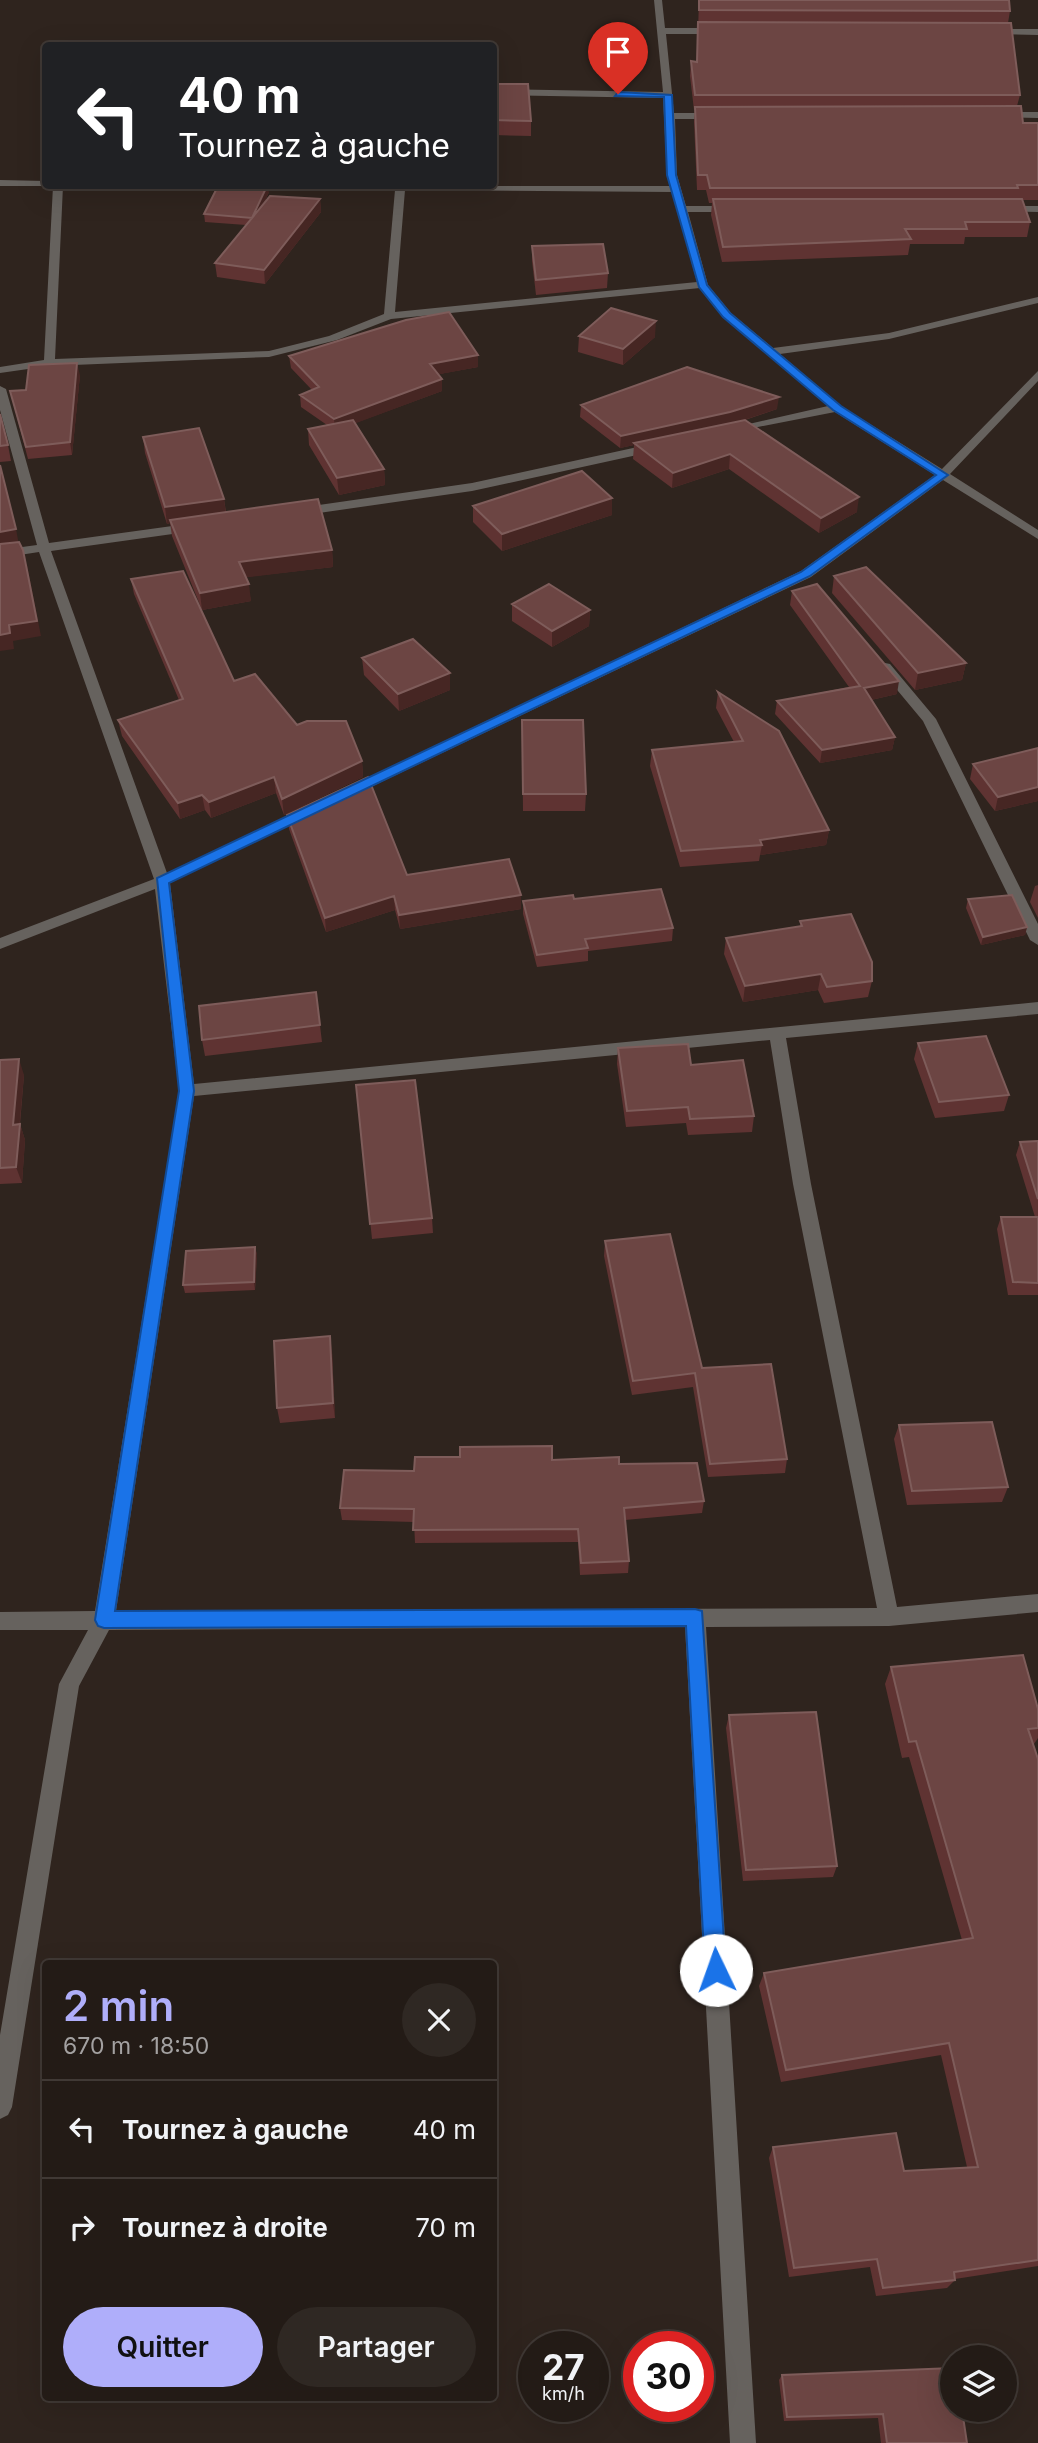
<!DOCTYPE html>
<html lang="fr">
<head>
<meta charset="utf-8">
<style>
	:root { --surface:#231b16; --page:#2f2823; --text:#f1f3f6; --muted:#a3a1a1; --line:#403935; --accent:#afaefa }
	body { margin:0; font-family:Inter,sans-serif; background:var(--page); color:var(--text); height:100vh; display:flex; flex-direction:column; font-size:26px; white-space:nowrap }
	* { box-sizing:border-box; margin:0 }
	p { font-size:23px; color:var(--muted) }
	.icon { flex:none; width:38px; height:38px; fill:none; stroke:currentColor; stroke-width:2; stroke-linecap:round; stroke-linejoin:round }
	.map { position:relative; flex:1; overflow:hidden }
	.panel { position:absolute; left:42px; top:1960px; width:455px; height:441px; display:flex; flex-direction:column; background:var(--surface); border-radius:7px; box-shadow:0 7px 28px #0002,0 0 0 2px var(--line) }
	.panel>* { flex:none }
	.hud { position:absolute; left:42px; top:42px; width:455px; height:147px; border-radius:7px; box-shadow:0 7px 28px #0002,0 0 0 2px var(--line); background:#202124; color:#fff; overflow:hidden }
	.tools { position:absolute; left:940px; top:2345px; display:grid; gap:14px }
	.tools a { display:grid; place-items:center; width:77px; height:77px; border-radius:50%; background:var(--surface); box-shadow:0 7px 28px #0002,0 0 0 2px var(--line); font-size:35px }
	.speed { position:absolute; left:518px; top:2331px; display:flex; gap:14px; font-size:35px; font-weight:700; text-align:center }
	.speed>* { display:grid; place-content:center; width:91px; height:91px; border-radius:50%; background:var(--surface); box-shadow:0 7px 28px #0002,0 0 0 2px var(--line); line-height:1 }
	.speed small { font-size:18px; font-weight:400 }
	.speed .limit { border:10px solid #d22; background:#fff; color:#111 }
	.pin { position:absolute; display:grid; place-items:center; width:60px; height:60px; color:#fff; margin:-72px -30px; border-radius:50% 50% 50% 0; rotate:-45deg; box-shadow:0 0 7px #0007 }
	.pin .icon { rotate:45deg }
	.me { position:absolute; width:77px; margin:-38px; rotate:357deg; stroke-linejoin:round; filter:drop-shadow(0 0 5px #0008) }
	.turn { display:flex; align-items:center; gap:24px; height:147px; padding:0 21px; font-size:32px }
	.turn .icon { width:91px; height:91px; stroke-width:2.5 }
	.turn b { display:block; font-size:49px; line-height:60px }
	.round { display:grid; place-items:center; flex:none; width:74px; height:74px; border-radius:37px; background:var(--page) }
	.overview { display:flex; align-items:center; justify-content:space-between; height:119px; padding:0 21px }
	h1 { font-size:42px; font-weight:600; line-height:52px; color:var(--accent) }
	.cta { display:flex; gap:14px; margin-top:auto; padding:14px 21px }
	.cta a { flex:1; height:80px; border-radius:42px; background:var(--accent); color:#111; font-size:28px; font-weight:600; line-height:80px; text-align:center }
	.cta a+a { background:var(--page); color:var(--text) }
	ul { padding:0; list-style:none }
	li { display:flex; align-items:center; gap:21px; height:98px; padding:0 21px; border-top:2px solid var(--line) }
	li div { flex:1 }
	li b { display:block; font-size:26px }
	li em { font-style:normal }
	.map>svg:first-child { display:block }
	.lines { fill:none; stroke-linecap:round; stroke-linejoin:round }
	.minor { fill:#66625e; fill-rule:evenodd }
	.wall { fill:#5f3332 }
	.shaded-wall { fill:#462623 }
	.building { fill:#6c4543; stroke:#7e5c5a; stroke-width:2 }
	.route { fill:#1a73e8; stroke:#114b97; stroke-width:2 }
</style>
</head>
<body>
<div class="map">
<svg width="1038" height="2443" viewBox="0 0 1038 2443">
	<rect width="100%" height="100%" fill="#2f241e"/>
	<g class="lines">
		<!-- minor -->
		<path class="minor" d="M654,0H662L665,28H721L725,31L721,34H666L674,113H715L720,116L715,119H675L677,175L686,206H736L741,209L736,212H688L708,285L731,313L773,348L889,333L1038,297V303L889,339L780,354L841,406L942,469L1038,371V381L950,474L1038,530V539L943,480L811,577L356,794H346V788L801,571L935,475L835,412L727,433V429L828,406L723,317L700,288L391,319L337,340L269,357L49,366L0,373V367L44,360L53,186H63L55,359L269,351L329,336L384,314L395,190L143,189L138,186H670L667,175L663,98L494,95V89L663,92ZM405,190L672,192L697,282L395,312Z
			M990,29H1038V35L987,34Z
			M999,112H1038V118L996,117L994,115Z
			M0,180L46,181V186H50H0Z
			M1002,206H1038V212L998,211V207Z
			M0,386L6,389L49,543L194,523L200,527L194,531L51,551L167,873L305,808H315L317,811L170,883L194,1084L1038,1002V1014L786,1038L811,1184L897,1607L1038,1594V1612L889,1626L706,1627L756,2443H730L685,1627L109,1630L79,1686L12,2107L8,2115L0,2119V2035L59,1684L88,1630H0V1612L95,1611L179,1091L155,889L0,949V938L154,879L39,552L0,558V550L37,545L0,410ZM770,1040L793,1184L877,1608L116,1611L194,1096Z
			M656,443L660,444V450L472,491L298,516L292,512L298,508L472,483Z
			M885,663L890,664L936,719L1038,924V945L1030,940L923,721L878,667Z"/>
	</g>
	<!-- wall -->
	<path class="wall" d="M699,0L1010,11L1008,23L1020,95L1017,106L1023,123H1038V200H1022L1030,222L1027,237H965L964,244H910L908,255L722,262L711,215L712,203H709L706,190H697L694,122L695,110H694L690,76L691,61L697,62Z
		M494,84L531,121V136L494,135Z
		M269,192L264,203L320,199L321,212L265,284L217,277L215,263L246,225L205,222L204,214Z
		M532,246L608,273L607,288L536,295L532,261Z
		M579,336L655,337L623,365L578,352Z
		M289,356L478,367L439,374L442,391L355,423L384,469L385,485L339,495L309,445L308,429L327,425L301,407L300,395L312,390L291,368Z
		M80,375L72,455L28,459L10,391L26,390Z
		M581,405L777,409L745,420L857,512L819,533L729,469L672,488L633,459L634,445L620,448L580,417Z
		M0,414L8,445L11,461L0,462Z
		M143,437L224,499L226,512L332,550L333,567L246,577L251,601L202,610L172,536L170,523L167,524L145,453Z
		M473,506L612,515L502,551L473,522Z
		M834,576L966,663L962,680L915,690L832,593Z
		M131,579L234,681L297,725L362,761L363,777L284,815L276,793L211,818L205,810L180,819L122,736L118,720L179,700L134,594Z
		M792,591L897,694L871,700L895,737L892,750L820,763L775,714L777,701L849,687L790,605Z
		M512,604L590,610L589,626L552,647L512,621Z
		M362,658L450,690L399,711L364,675Z
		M718,692L829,830L826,845L760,855L759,861L680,867L650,766L652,750L734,742L716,708Z
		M522,720L586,794L585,811H523Z
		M1038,748V801L995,811L970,779L973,764Z
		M287,815L407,875L521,895V909L400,929L395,910L326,932L289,829Z
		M1038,885V918L1030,902L1035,886Z
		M574,899L673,928L672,941L588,951V961L537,967L523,914V901Z
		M968,899L1027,927L1025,935L981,945L966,908Z
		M800,921L872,981L868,997L824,1003L818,990L743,1002L724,954L726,938L800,926Z
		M316,992L322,1042L205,1056L202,1040Z
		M918,1043L1009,1095L1004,1111L935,1118L914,1059Z
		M618,1048L691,1065L754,1116L752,1132L688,1135L686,1123L626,1127L617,1064Z
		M0,1060L24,1075L20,1124L25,1140L22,1183L0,1184Z
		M356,1085L432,1218L433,1233L372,1239Z
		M1038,1141V1295H1008L997,1229L1001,1217H1035L1016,1155L1020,1142Z
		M605,1241L702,1368L787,1459L785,1473L708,1477L693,1387L632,1395L604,1256Z
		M255,1247L257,1255L255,1290L185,1293L183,1285Z
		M332,1351L335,1418L280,1423L277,1408Z
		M899,1425L1008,1487L1002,1502L907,1505L894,1439Z
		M619,1464L704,1501L702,1513L625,1520L629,1561L628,1573L580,1575L578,1542L415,1543L414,1522L342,1520L340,1508L414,1471Z
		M891,1667L1038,1709V1738L1034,1744H1033L1038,1759V2266L955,2279V2280L947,2288L876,2296L870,2267L789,2277L769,2158L773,2147L904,2171L967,2167L941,2055L781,2082L759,1986L764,1973L962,1940L909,1757L902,1758L885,1684Z
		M729,1715L837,1866L833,1877L743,1881L726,1728Z
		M782,2375L967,2443H881L878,2418L784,2421L779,2380Z"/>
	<!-- shaded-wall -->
	<path class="shaded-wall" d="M267,186L269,192L253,226L252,218Z
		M320,199L321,212L265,284L264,270Z
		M656,321L655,337L623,365V349Z
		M478,355V367L430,376V364Z
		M77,363L80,375L72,455L70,442Z
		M442,379V391L335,431L334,419Z
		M779,397L777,409L729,425L634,443V445L620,448L621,436Z
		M730,454L729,469L672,488L673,473Z
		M384,469L385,485L339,495L337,478Z
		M859,497L857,512L819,533L821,518Z
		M612,498V515L502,551V534Z
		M224,499L226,515L170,520V523L167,524L165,507Z
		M16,529L19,545L0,548V532Z
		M332,550L333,567L241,578L239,562Z
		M27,565L41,636L13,641L14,649L0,651V635L9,625Z
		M249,584L251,601L202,610L200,593Z
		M590,610L589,626L552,647V631Z
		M966,663L962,680L915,690L918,673Z
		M450,673V690L399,711L398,694Z
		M899,681L897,694L862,702L864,688Z
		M895,737L892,750L820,763L822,750Z
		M362,761L363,777L284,815L282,799Z
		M274,777L276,793L211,818L209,802Z
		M1038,787V801L995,811L998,797Z
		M202,795L205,810L180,819L178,803Z
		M829,830L826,845L760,855L762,845L760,840Z
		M521,895V909L400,929L399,915Z
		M394,896L395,910L326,932L325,918Z
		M1027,927L1025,935L981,945L983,937Z
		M821,974L818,990L743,1002L745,986Z
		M19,1059L24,1075L18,1141L13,1125Z
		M20,1124L25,1140L22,1183L16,1167Z
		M255,1247L257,1255L255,1290L254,1282Z
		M330,1336L332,1351L335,1418L333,1403Z"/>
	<!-- building -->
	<path class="building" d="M699,0H1009L1010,11L699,10Z
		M698,22L1011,23L1020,95H695L691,61L697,62Z
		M494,84H528L531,121L494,120Z
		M1021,106L1023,123H1038V185H1017L1018,188H710L707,175H698L695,107Z
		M218,186H267L252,218L204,214Z
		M270,196L320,199L264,270L215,263Z
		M713,199H1022L1030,222H965L967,229H905L911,239L723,247Z
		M603,244L608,273L536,280L532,246Z
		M611,308L656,321L623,349L579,336Z
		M449,312L478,355L430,364L442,379L334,419L300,395L319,387L289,356L406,320Z
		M77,363L70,442L26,447L10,391L26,390L29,365Z
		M687,367L779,397L730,412L621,436L581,405Z
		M0,414L8,445L0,446Z
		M353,420L384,469L337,478L308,429Z
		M745,420L859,497L821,518L730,454L673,473L634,443Z
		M199,428L224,499L165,507L143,437Z
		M0,465L16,529L0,532Z
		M582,471L612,498L502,534L473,506Z
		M318,499L332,550L239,562L249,584L200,593L170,520Z
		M19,542L23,550L37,621L9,625L10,633L0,635V544Z
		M866,567L966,663L918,673L834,576Z
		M183,571L234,681L255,674L297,725L307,721H346L362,761L282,799L274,777L209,802L202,795L178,803L118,720L183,699L131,579Z
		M549,584L590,610L552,631L512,604Z
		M817,584L899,681L864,688L895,737L822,750L777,701L860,686L792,591Z
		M413,639L450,673L398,694L362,658Z
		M718,692L779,731L829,830L760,840L762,845L681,851L652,750L743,741Z
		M522,720H583L586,794H523Z
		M1038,748V787L998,797L973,764Z
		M368,777L407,875L509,859L521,895L399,915L394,896L325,918L287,815Z
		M661,889L673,928L585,939L588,948L537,955L523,901L573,895L574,899Z
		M1012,895L1027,927L983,937L968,899Z
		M851,914L872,962V981L827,987L821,974L745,986L726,938L802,926L800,921Z
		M316,992L320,1025L202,1040L199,1006Z
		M986,1036L1009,1095L939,1102L918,1043Z
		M688,1044L691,1065L743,1060L754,1116L690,1119L688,1107L627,1111L618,1048Z
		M19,1059L13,1125L20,1124L16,1167L0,1168V1060Z
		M415,1080L432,1218L370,1224L356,1085Z
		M1038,1141V1199L1020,1142Z
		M1001,1217H1038V1283L1013,1282Z
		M670,1234L702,1368L771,1364L787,1459L710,1464L695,1373L633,1381L605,1241Z
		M255,1247L254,1282L183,1285L186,1251Z
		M330,1336L333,1403L277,1408L274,1341Z
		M992,1422L1008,1487L912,1491L899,1425Z
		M552,1446V1460L619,1457V1464L697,1463L704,1501L624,1508L629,1561L581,1563L578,1529L413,1530L414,1509L340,1508L344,1470L414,1471L415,1457H460V1447Z
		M1023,1655L1038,1709V1728L1028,1729L1038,1759V2260L954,2272L955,2280L883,2288L877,2259L794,2268L773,2147L896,2133L904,2171L978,2167L949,2043L786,2070L764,1973L973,1938L916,1741L909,1742L891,1667Z
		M816,1712L837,1866L746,1870L729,1715Z
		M952,2368V2410H962L967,2443H887L883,2414L787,2417L782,2375Z"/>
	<!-- route -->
	<path class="route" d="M618,92L672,95L676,175L707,285L730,313L841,406L948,475L810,576L169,883L194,1091L115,1611L695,1609L702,1611L726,1970L723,1977L716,1980L708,1977L705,1970L686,1626L104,1628L98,1626L95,1620L179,1091L157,878L801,572L936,475L833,410L723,317L699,287L667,175L664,97L615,96Z"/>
</svg>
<div class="tools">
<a><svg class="icon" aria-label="layers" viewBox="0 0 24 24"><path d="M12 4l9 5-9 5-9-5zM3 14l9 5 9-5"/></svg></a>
</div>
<div class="speed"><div>27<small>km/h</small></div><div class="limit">30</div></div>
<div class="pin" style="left:618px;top:94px;background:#d93025"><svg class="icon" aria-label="arrive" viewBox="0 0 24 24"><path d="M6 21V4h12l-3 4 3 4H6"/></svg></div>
<svg class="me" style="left:716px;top:1970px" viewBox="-20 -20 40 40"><circle r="19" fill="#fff"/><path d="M0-13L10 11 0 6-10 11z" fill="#1a73e8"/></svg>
<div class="hud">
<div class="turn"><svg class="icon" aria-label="left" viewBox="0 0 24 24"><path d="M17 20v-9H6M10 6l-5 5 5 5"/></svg><div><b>40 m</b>Tournez à gauche</div></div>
</div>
<section class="panel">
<div class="overview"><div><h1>2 min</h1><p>670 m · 18:50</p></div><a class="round"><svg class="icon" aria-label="close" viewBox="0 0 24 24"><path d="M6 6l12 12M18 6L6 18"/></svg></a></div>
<ul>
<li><svg class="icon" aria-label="left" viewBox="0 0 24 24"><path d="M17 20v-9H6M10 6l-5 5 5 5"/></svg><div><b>Tournez à gauche</b></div><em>40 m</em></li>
<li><svg class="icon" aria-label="right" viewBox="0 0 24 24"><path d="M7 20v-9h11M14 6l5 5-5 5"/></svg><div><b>Tournez à droite</b></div><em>70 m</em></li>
</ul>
<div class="cta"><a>Quitter</a><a>Partager</a></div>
</section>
</div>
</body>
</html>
